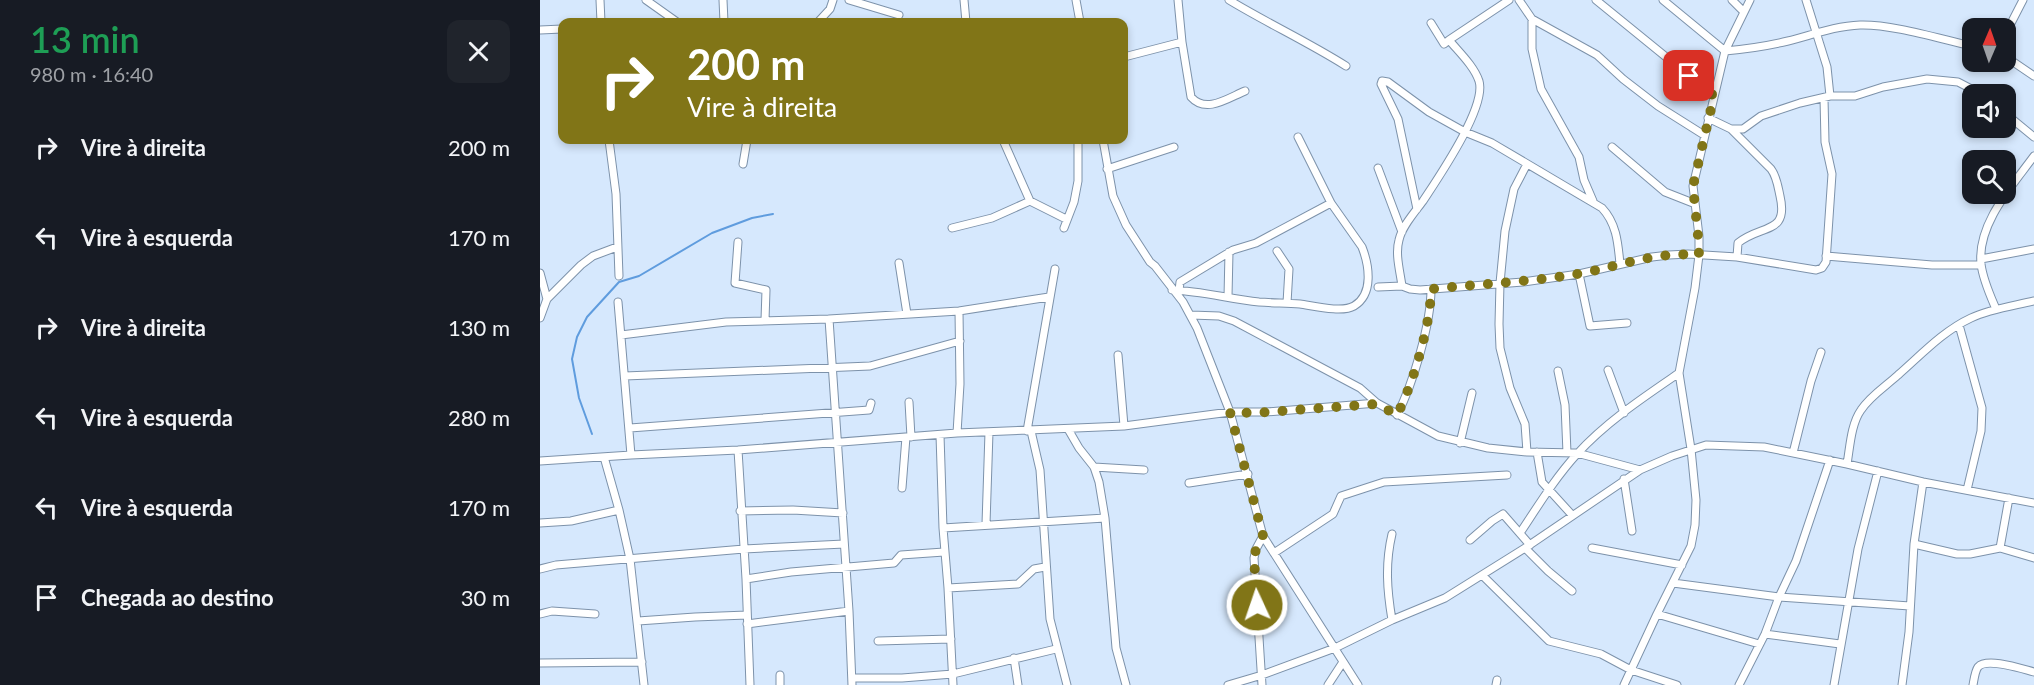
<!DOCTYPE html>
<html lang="pt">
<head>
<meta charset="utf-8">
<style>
	:root { --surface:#171b24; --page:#20242c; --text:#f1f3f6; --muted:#9ea1a6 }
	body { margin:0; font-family:Lato,sans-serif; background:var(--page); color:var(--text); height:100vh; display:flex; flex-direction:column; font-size:22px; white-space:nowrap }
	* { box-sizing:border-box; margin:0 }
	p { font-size:20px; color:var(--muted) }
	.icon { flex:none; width:33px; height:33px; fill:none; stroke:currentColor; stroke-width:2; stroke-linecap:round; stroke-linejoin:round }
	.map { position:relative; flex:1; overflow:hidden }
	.side { display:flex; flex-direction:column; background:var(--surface); width:540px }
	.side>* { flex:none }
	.hud { position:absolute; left:18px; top:18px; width:570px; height:126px; border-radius:12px; box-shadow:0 3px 9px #0003; background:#817517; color:#fff; overflow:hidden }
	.needle { width:39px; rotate:2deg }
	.buttons { position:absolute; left:1422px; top:18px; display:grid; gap:12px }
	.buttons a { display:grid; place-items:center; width:54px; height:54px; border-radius:12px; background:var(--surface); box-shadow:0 3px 9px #0003; font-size:30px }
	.pin { position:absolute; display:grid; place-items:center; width:51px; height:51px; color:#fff; margin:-26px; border-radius:12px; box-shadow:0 3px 9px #0006 }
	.me { position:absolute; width:66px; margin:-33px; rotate:357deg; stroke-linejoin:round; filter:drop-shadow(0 0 4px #0008) }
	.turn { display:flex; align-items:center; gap:21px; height:126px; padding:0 30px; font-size:27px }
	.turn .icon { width:78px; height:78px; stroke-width:2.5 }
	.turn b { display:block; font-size:42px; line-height:51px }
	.round { display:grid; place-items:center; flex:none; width:63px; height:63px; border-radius:12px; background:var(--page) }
	.summary { display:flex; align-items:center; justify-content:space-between; height:102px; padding:0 30px }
	h1 { font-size:36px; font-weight:600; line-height:45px; color:#1e9e55 }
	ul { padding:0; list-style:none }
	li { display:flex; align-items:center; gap:18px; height:90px; padding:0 30px }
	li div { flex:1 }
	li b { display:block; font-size:22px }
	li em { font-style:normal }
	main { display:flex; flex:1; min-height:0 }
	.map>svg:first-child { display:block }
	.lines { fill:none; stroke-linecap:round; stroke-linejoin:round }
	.stream { stroke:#5f9cde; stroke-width:2 }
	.street-casing { stroke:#7d92aa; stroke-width:9 }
	.street { stroke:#fff; stroke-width:7 }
	.route { stroke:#817517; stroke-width:10; stroke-dasharray:0 18 }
</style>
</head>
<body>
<main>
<section class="side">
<div class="summary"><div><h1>13 min</h1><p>980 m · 16:40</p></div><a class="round"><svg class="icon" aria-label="close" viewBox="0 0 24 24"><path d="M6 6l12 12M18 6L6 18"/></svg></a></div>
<ul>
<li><svg class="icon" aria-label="right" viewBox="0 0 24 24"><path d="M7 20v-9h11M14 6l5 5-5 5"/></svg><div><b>Vire à direita</b></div><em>200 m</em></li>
<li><svg class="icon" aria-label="left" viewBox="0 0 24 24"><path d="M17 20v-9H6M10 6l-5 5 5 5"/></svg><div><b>Vire à esquerda</b></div><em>170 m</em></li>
<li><svg class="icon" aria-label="right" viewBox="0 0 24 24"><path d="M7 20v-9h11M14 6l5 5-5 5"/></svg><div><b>Vire à direita</b></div><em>130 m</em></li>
<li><svg class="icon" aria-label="left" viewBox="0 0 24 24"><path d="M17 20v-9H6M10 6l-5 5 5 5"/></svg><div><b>Vire à esquerda</b></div><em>280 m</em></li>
<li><svg class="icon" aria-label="left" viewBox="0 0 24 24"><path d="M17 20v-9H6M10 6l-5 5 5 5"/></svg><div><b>Vire à esquerda</b></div><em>170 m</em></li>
<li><svg class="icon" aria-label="arrive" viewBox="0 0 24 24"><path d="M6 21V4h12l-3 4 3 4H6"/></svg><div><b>Chegada ao destino</b></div><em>30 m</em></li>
</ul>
</section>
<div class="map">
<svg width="1494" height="685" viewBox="0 0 1494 685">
	<rect width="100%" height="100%" fill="#d6e8fd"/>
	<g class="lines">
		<!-- stream -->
		<path class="stream" d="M52,434L39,398L32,359L37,337L47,317L79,282L99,276L172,233L212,218L233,214"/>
		<defs>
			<path id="street" d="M60,0L61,22
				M106,0L137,22
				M183,0L184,22
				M309,0L359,15
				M424,0L426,22
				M536,0L540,22
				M638,0L642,42L651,97C666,114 688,98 705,91
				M689,0C727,23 768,42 806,66
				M979,0L992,19L1057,55L1083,79L1118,106L1164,135
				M1056,0L1174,96
				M1123,0L1185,51C1207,49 1227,46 1248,41C1272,35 1295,26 1320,25C1352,24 1400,39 1432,46
				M1192,0L1204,12
				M1266,0L1287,67L1290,96
				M992,19V49L1001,89L1039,157L1044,180L1053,201
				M278,22L290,9L293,0
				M891,23L904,44L909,40
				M0,30L22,29
				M1466,33L1483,0
				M584,57L642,42
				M1466,57L1494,76
				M1466,114L1494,137
				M1168,118L1191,129L1231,169C1237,177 1238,187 1240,196C1249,235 1221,224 1198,243L1197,257
				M1191,129H1203L1221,116L1260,103L1290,96H1315L1343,87L1387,79L1418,82L1441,94
				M69,140L76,194L79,276
				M463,140L490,201L526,219
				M563,140L573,196L586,225L610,262L615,266L643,302L657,328L690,412L723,536L716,549L714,558L722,685
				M1072,147L1125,192L1153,203
				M203,164L207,140
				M838,168L862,232
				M567,169L634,147
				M877,209L858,119L841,84L842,81L848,82L889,112L925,132L952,143L1062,208C1077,224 1078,244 1080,264
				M412,228L452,218L490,201
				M524,228L534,202L538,181V140
				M198,242L195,283L226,290L225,320
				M737,251L749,269L747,303
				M1286,256L1392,265H1441
				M1441,259L1494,249
				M359,263L367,314
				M0,273L7,299
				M1039,274L1050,326L1087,323
				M862,286C860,271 855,254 859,240C862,226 875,212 883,201C898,178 947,107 939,81C934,66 919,52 909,40L969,0
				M838,287L862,286L870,289L880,290L983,282L1039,274L1112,257L1129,255L1148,254L1197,257L1276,270L1282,268L1286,262L1292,174L1285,142L1284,98
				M632,290C661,291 690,299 719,302C732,303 746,303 760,304C774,306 802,313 814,306C834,294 829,265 822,247L791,203L758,137
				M639,291L640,282L693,250L716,243L791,203
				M688,297L689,252
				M78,302L91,455
				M1456,309C1450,295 1443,280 1441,264C1437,224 1472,186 1494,156
				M651,315L679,316L694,321L820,388L837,403L898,436L948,448L987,452L1037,453L1100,470
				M0,318L7,299L41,265L53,256L77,247
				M289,319L309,611L312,685
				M1419,325L1442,408L1441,431L1427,490
				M81,335L186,322L289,319L419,311L509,297
				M578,355L584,426
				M1068,370L1084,413
				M1018,371L1025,405L1027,453
				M85,376L330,366L420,341
				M369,402L371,437
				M857,415C873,384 891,324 891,289
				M90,428L329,410L331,403
				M528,429L539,448L554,467L559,482L565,518L576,648L586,685
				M487,431L515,269
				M491,431L500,470L510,619L527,685
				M417,433L420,384L419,311
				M400,435L403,528L408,588L413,685
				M920,443L932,393
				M198,450L206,579L210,685
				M987,452L985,424L970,388L960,348L959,324L960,283L965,231L974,189L987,164
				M997,452L1002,482L1032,515
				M1253,453L1271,381L1281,352
				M64,457L79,510L90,559L104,685
				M0,461L91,455L198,450L417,433L584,426L690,412H726L837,403
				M1307,464C1310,447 1311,424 1321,410C1330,396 1346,386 1358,375C1381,355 1403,331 1431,318C1450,309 1473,306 1494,301
				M554,467L604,470
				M1084,479L1092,531
				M649,483L708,474
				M362,488L366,437
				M200,511L253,510L303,513
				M0,523L31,521L79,510
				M446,524L449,432
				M403,528L565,518
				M980,533C998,506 1015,478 1037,454C1066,422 1104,397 1139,373
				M852,534C845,564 847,590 852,620
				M723,536L818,685
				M930,540L952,521L963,514L990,545
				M1374,544L1417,554H1430L1460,548L1494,558
				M985,548L1008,571L1032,591
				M1052,548L1142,565
				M1460,548L1469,498
				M734,553L793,514L801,496L844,482L967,475
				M0,569L16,565L204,549L304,544
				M943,576L1009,641L1061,654L1091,670L1137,685
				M206,579L251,572L354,563L361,555L404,552
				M1133,583L1239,597L1370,606
				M408,588L478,584L494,569L505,567
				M0,614L12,611L55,614
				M1117,614L1219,644
				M98,621L155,617L207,615
				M207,624L309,611
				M1225,634L1300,644
				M338,641L411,639
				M474,658L478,685
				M0,663L102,662
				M312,678H362L413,674L516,649
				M240,685V675
				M688,685L722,675L795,648L852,620L905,598L985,548L1100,470L1132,456L1166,445L1224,447L1307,464L1383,482L1494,503
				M788,685L803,662
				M956,685L957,680
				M1084,685L1117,614L1151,546L1155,525L1156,500L1151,449L1139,373L1155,288L1159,255V236L1153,186L1185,51L1210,0
				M1199,685L1225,634L1239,597L1256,561L1290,460
				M1294,685L1318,549L1338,471
				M1362,685L1369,632L1374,544L1383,482
				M1433,685C1434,680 1435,671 1438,667C1447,657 1482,669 1494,672"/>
		</defs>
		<!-- street casing -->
		<use href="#street" class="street-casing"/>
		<!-- street -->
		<use href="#street" class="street"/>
	</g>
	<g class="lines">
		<!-- route -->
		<path class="route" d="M717,605L714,558L716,549L723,536L690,412L714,413L837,404L857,415C873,384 891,324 891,289C940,284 989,282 1037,274C1078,267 1116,251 1159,255L1158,236L1153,186L1174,96L1149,76"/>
	</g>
</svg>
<div class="buttons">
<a><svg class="needle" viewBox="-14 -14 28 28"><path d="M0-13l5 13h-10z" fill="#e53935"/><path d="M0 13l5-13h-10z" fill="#9ea1a6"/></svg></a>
<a><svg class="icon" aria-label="sound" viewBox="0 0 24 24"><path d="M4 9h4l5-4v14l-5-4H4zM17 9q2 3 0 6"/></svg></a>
<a><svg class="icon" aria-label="search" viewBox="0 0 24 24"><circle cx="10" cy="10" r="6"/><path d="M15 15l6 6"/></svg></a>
</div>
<div class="pin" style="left:1149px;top:76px;background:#d93025"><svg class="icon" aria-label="arrive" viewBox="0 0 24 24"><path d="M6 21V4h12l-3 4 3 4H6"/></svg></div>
<svg class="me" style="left:717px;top:605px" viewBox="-20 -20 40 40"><circle r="17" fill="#817517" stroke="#fff" stroke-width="3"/><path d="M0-11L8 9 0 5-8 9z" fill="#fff"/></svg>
<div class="hud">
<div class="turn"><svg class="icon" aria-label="right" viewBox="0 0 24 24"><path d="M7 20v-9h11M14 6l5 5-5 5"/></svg><div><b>200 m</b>Vire à direita</div></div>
</div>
</div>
</main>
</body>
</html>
